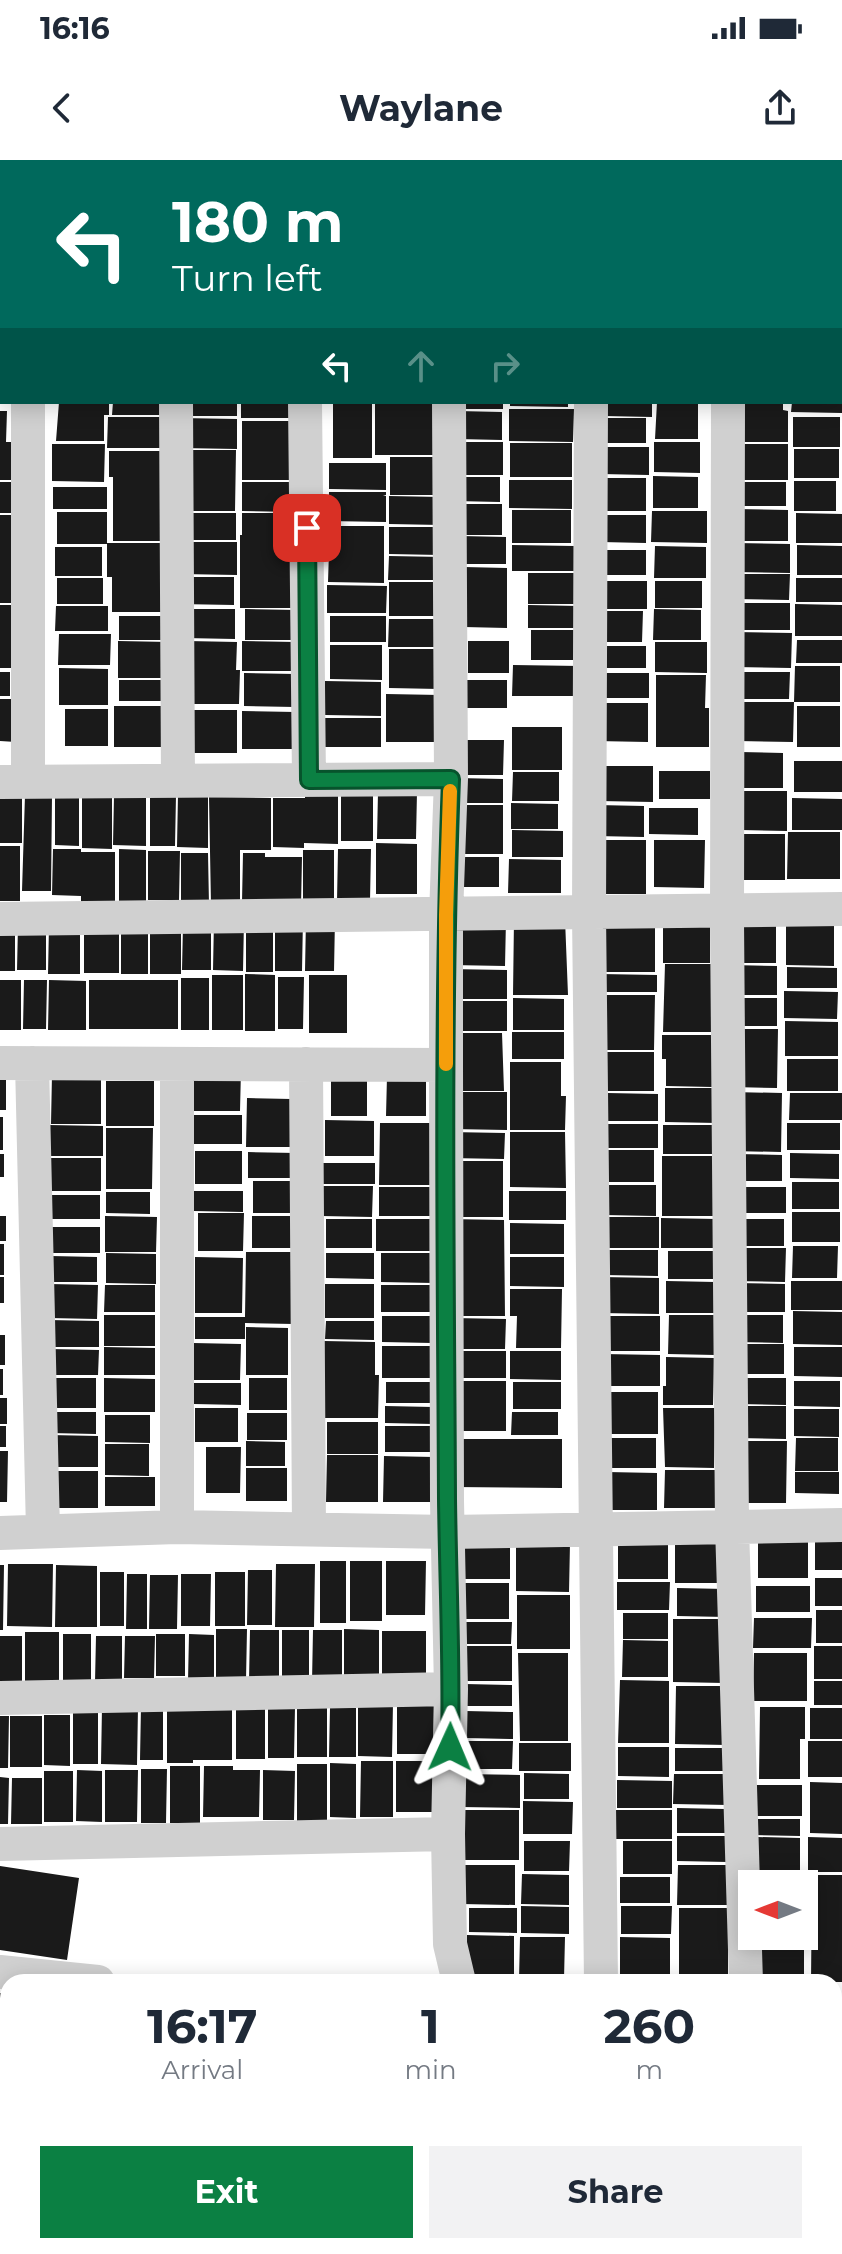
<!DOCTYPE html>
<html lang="en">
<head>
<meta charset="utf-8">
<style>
	:root { --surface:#fff; --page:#f2f2f3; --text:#1f2937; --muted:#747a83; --accent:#0b8043 }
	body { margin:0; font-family:Montserrat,sans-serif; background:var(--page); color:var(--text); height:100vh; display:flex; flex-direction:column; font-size:30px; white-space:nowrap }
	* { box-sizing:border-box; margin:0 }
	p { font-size:26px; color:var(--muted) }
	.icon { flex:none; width:44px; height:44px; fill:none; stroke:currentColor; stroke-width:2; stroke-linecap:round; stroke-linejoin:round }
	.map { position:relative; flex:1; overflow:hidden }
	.details { position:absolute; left:0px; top:1814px; width:842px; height:280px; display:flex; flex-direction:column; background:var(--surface); border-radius:24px 24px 0 0; box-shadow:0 4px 20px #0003 }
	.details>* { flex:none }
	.banner { position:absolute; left:0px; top:0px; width:842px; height:244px; box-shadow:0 4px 20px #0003; background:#00695c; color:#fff; overflow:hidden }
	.needle { width:52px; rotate:270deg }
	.controls { position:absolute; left:738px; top:1710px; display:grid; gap:16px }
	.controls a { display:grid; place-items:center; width:80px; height:80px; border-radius:0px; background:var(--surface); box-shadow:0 4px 20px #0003; font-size:40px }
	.pin { position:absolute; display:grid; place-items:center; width:68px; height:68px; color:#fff; margin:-34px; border-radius:16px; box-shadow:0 4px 12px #0006 }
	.me { position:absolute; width:88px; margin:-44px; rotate:1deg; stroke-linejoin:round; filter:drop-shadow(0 0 6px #0008) }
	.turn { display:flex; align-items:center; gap:28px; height:168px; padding:0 40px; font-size:36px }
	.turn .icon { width:104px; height:104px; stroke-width:2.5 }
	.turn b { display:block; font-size:56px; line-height:68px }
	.lanes { display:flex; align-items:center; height:76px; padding:0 40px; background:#0003; justify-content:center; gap:40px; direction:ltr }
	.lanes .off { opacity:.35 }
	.eta { display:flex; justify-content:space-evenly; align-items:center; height:136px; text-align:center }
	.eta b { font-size:48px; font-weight:700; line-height:56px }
	.action { display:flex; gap:16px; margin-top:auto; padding:16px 40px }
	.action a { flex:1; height:92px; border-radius:0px; background:var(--accent); color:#fff; font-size:32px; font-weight:700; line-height:92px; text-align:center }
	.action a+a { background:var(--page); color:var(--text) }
	.status { display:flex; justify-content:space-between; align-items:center; height:56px; padding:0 40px; background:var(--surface); direction:ltr }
	.status svg { height:22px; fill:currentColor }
	header { display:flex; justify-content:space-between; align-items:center; height:104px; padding:0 40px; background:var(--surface); font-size:36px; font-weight:700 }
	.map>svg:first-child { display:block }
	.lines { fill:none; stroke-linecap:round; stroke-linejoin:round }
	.stream { stroke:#cfe2ee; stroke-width:11 }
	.building { fill:#1a1a1a }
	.minor { stroke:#d0d0d0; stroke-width:34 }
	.route-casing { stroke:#07532c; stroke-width:20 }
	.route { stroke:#0b8043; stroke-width:14 }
	.slow { stroke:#f59e0b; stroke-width:14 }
</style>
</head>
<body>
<div class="status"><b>16:16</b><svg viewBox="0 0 49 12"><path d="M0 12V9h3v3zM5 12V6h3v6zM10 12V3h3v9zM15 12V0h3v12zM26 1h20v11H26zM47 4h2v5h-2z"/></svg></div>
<header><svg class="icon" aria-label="back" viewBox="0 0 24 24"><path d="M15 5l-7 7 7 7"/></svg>Waylane<svg class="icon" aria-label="share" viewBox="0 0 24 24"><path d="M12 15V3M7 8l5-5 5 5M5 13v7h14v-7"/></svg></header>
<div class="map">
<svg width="842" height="2094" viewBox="0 0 842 2094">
	<rect width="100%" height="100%" fill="#fff"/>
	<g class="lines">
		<!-- stream -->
		<path class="stream" d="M0,1932L8,1933
			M834,1958L842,1962"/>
	</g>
	<!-- building -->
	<path class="building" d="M59,242H109V255H104V281H56Z
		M113,242H166V255H112Z
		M184,242H237V256H184Z
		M241,242H293V258H241Z
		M333,242H372V298H333Z
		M375,242H443V295H375Z
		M459,242H503V249H459Z
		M510,242H568V247L510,246Z
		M604,242H652V257L604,256Z
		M657,242H698V279H655Z
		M736,242H783V250L788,251V282H735Z
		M792,242H842V253L791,252Z
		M509,249H574L573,282L509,281Z
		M0,251H7L6,282H14V320H0Z
		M457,251L502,252V280L457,279Z
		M108,257H165V288H107Z
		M793,257H840V287H793Z
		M180,258L237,259V289L180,288Z
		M601,258H646V283H601Z
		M242,261H294L297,320H242Z
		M456,282H503V315H455Z
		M654,282H700V313L654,312Z
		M510,283H572V317H510Z
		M52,284H105L104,322L52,321Z
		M734,284H788V320H734Z
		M602,287H649V315L601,314Z
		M794,289H839V318H794Z
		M183,290H236L235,351H181Z
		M109,291H166L168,381H113V317H109Z
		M390,297H441V335H390Z
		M329,303H386V330L329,329Z
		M653,316L698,317V348H653Z
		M455,317H500V342L455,341Z
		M599,318H646V351H599Z
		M509,320H572V349L509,348Z
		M794,321H836V351H794Z
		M0,322H12V353H0Z
		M242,322H297V352L242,351Z
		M732,322H786V346H732Z
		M53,327H107V349H53Z
		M329,332H386V335L383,336H386V362L328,361Z
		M389,336L441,337V365L389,364Z
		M462,344H502V375H462Z
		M736,349L788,350V381H736Z
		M512,350H571V383H512Z
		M652,351H707V383L651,382Z
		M57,352H107V384H57Z
		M182,353H236V380H182Z
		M242,353H296L298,448H240V375H242Z
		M796,353L842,354V383H796Z
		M0,355H12L15,443H0Z
		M601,355H646V383L601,382Z
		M326,366H384V423L328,422L329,391H326Z
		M389,367H440V395L389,394Z
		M461,376L506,377V404H461Z
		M181,382H237V415L181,414Z
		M107,383H169L170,452H112V417H107Z
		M735,383L790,384V413L735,412Z
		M512,385L574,386V411H512Z
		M797,385L842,386V415H797Z
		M655,386L706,387V418H654Z
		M55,387H102V416H55Z
		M597,390H646V415H597Z
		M389,396L443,397V420H388Z
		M464,407L507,408V468L464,467Z
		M528,413H574V444H528Z
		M736,414H790L789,440L736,439Z
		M178,417H234V445L178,444Z
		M57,418H103V444H57Z
		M796,418H842V442H796Z
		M600,421H647V449H600Z
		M655,421H702V448H655Z
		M389,422H441V456H389Z
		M327,425L387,426L386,453H327Z
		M735,443H790V470H734Z
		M795,444L842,445V476H795Z
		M0,445H13V508H0Z
		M528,445L578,446V468H528Z
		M56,446H108V471H55Z
		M184,449H235V479L184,478Z
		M245,449L297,450V480H245Z
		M654,449L701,450V480H653Z
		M596,451H643L642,482H596Z
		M119,456H162V480H119Z
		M330,456H386V482H330Z
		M389,459H440V487H388Z
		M531,470H578V500H531Z
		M735,472L792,473L791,508L735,507Z
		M59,474H111L110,505H58Z
		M797,480H842V503H796Z
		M118,481L169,482V518H118Z
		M187,481L237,482L236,510H240L239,544H186Z
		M242,481L295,482V511H242Z
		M468,481H509V513H468Z
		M655,482H707V513L655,512Z
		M330,485H382V520L330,519Z
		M599,486H646V508H599Z
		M389,489H439V529L389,528Z
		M513,505L580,506L579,536H512Z
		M795,506H840V542H794Z
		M59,508L108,509V545H59Z
		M0,512H10V536H0Z
		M735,512H790L789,539H735Z
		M244,513L295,514V547L244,546Z
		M603,513H649V538H602Z
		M656,515H706L705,548H709V587H656Z
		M119,520H169V541H119Z
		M461,520H507V548H461Z
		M325,521L381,522V556L325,555Z
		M386,534L440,535V582H386Z
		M0,539H16V582L0,581Z
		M738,542H794L793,582L738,581Z
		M596,543H648V582L596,581Z
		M114,546H173V587H114Z
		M797,546H840V587H797Z
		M65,549H108V586H65Z
		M184,550H237V593H183Z
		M242,551L295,552L294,589H242Z
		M323,558H381V587H323Z
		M512,567H562V610H512Z
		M460,580H504L503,615H460Z
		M740,592L783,593V628H740Z
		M794,601H842V632H794Z
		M600,606H653V642L599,641Z
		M659,611H710V639H659Z
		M513,612H559V641H512Z
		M457,618L503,619V643H457Z
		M741,631H787V671L741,670Z
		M378,632H417L416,679H377Z
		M341,633L373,634V681H341Z
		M0,634L22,635V683H0Z
		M55,634H79V686L55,685Z
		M178,634H208V688L177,687Z
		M25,635H52L51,731H22Z
		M150,635H176L175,686H150Z
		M114,636H146V686L113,685Z
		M305,636H338V684L304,683V688L273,687V638H305Z
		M82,637H112V689L82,688Z
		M209,637L271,638V690H240V745H211Z
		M792,638L842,639V670H792Z
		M511,643L558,644V669H511Z
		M458,645H503V694H459Z
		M597,645L644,646V677L596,676Z
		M649,648H698V675L649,674Z
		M512,670L563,671V697H512Z
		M788,672H840V719H787Z
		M739,674H785V720H739Z
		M599,680H646V734H598Z
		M654,680H705L704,728L654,727Z
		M376,683L417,684V734H376Z
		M0,686H20V741H0Z
		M53,689H81V692H115V745H81V736L52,735Z
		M119,689L146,690V742H119Z
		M338,689H371L370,741H337Z
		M303,690H334V743H303Z
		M148,691H180L179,740H148Z
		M181,693H208L209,745H181Z
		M243,693H265V697H302L301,746L242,742Z
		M457,697H499V727H457Z
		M509,699L561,700V733H508Z
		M275,758H303L302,811H275Z
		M306,758H335L334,811H305Z
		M514,758L565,759L568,835H513Z
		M451,759H506L505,806L451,805Z
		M214,760H244L243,811L213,810Z
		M246,760L273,761V812H246Z
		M603,761H655V812H602Z
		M663,762H710V803H663Z
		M0,764H15V811H0Z
		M84,764H119V813H84Z
		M18,765H46V810H17Z
		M49,765H80V814H48Z
		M121,765H148V814H121Z
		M150,765H181V814H150Z
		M183,765H211V810H182Z
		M733,765L776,766V803H733Z
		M786,766H834V806L786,805Z
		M665,804H713L712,872H663Z
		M731,805L777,806V835H731Z
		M787,807L837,808V828H787Z
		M448,809L507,810V839H448Z
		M245,814L275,815V871H245Z
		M600,814L657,815V832H600Z
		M212,815H243V870H212Z
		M309,815H347V873H309Z
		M278,817H304L303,869H278Z
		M181,818H209V870H181Z
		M0,820H21V870H0Z
		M24,820H47L46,869H23Z
		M49,820L86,821V870H48Z
		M89,820H178V869H89Z
		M784,831L838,832L837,859L784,858Z
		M601,835H655L654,890H601Z
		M513,838L564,839V870H513Z
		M731,838H777V866H731Z
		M451,841H507V871H451Z
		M785,861L838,862V896H785Z
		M730,869H778L777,928L732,927Z
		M512,872H564V899H512Z
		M451,873H502L504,931H451Z
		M662,875H713L712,927L666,926V899H662Z
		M606,892H654V931H605Z
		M787,899H838V931H787Z
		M510,902H561V936H566L565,970H510Z
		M0,909H6V950H0Z
		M193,909L241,910L240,951H193Z
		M52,914H101V964H51Z
		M331,914H367V956H331Z
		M387,916L426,917V956H386Z
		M106,921H154V966H106Z
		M665,928H717V963L665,962Z
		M451,932H507V970L451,969Z
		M732,932L782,933L781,992L732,991Z
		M607,933L658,934V961H607Z
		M790,933H842V960H789Z
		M247,938L291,939V987H246Z
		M189,955H242V984H189Z
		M0,957H3V990H0Z
		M325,960L374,961V996H325Z
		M380,963H433V1025H379Z
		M787,963H840V990H787Z
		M607,964H658V988H607Z
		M49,965L103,966V996H48Z
		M663,965H717V994H663Z
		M106,968H153L152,1029H106Z
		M449,972L505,973L504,999L449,998Z
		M510,972H565L566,1028L510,1027Z
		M606,990H654V1022H606Z
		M195,991H242V1024H195Z
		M248,992L296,993V1018H248Z
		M790,993L839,994V1019L790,1018Z
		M0,994H4V1017H0Z
		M735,994L782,995V1021H735Z
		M662,996H714L713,1056H662Z
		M50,998H101V1031H50Z
		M448,1001H503V1057H448Z
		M322,1003H375V1024H322Z
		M253,1021H295V1053H253Z
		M792,1022H839V1049H792Z
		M604,1025H656V1056L604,1055Z
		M322,1026H373L372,1057L322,1056Z
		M379,1027H432V1056H379Z
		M735,1027H786V1053H734Z
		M194,1031H243V1052L194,1051Z
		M509,1031H566V1060H509Z
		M106,1032H150V1054L106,1053Z
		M49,1035H100V1059H49Z
		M792,1052H840V1082H792Z
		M198,1053H244L243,1091H198Z
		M0,1056H6V1081H0Z
		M105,1056L157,1057L156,1092H105Z
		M252,1056H296L295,1088H252Z
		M603,1057H659V1088H603Z
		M661,1058L717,1059L716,1088H661Z
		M326,1059H372V1088H326Z
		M376,1059H433V1091H376Z
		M448,1059L504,1060L505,1156H450Z
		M735,1059H784V1086H735Z
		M510,1063L564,1064V1094H510Z
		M51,1067H100V1093H51Z
		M0,1084H4V1115H0Z
		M793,1086H838L837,1118H792Z
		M735,1088H786L785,1122L734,1121Z
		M604,1090H658V1116L604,1115Z
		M668,1091H716V1119H668Z
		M246,1092H294V1164L245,1163V1179H195V1157H245Z
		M106,1093L156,1094V1124L106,1123Z
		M326,1093H374V1119L326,1118Z
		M381,1093H433V1123L381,1122Z
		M51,1096L97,1097V1122H51Z
		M195,1097L243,1098L242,1153H195Z
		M510,1097H564V1127L510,1126Z
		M0,1117H4V1143H0Z
		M601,1117L659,1118V1154L601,1153Z
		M666,1121L715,1122V1153H666Z
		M791,1121H842V1150H791Z
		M735,1123L785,1124V1152H735Z
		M49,1124L98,1125L97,1159L49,1158Z
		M325,1124H374V1158H325Z
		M105,1125H155V1152H104Z
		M381,1125H433V1152H381Z
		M510,1129H562L561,1188H516L517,1156H510Z
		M793,1151L842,1152V1185L793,1184Z
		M104,1155H155V1186H104Z
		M669,1155H716L715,1195L668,1194Z
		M735,1155H783V1183L735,1182Z
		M382,1156H432V1183L382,1182Z
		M604,1156H660V1191H604Z
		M453,1158L506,1159L505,1189H452Z
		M48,1160L99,1161V1187H48Z
		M326,1161H374V1180L325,1179Z
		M246,1167L288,1168V1215H246Z
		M0,1175H5V1205H0Z
		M324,1181L375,1182V1215H379L378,1258H323Z
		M193,1183L241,1184L240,1220H192Z
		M740,1184H784V1214H739Z
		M382,1186H433V1218H382Z
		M104,1187L155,1188V1215H104Z
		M794,1187H842V1217L794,1216Z
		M49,1189L99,1190L98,1215H49Z
		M451,1191H506V1218H450Z
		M510,1191H561V1220L510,1219Z
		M603,1194L660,1195V1226H603Z
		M666,1197L714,1198L713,1245H663V1226H666Z
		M0,1209H3V1235H0Z
		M50,1218H96V1248H50Z
		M104,1218L155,1219V1252H104Z
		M249,1218H287V1250H249Z
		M739,1218H786V1245L739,1244Z
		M451,1221H506V1271H451Z
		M794,1221H840V1247L794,1246Z
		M386,1222H430V1243H386Z
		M513,1222H561V1249H513Z
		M194,1223H241V1245L194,1244Z
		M607,1232H658V1274H606Z
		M0,1238H7V1264H0Z
		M385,1246L433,1247V1264L385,1263Z
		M738,1246H786V1279L737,1278Z
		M195,1248H238V1282H195Z
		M663,1248H715L714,1308L665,1307Z
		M794,1249H839V1277L794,1276Z
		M50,1252H96V1274L50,1273Z
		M512,1252H558V1275H511Z
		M247,1253H287V1280H247Z
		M105,1255H150V1283L105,1282Z
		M327,1262H378V1294H327Z
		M0,1266H6V1287H0Z
		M385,1266H432V1292H385Z
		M50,1275L98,1276V1307H50Z
		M604,1278H656V1308H603Z
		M796,1278H838V1311H795Z
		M454,1279H562V1328L454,1327Z
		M246,1281L285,1282V1306H246Z
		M736,1281H787L786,1343H736Z
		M105,1284H149V1316L105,1315Z
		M206,1287H241L240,1333H206Z
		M0,1291H8L7,1342H0Z
		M327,1295H378V1342H326Z
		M384,1296L434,1297V1342H383Z
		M246,1308H287V1341H246Z
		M665,1310H718V1348H664Z
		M49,1311H98V1348H49Z
		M607,1312L657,1313V1350H607Z
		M795,1312H839V1334L795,1333Z
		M105,1317H155V1346H105Z
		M815,1375H842V1410H815Z
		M675,1378L723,1379L722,1423H675Z
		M758,1379H808V1418H758Z
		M618,1380L668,1381V1419H618Z
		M458,1383H510V1419H458Z
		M516,1383H570L569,1432L516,1431Z
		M320,1401H346V1463H320Z
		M350,1401H382V1461H350Z
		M386,1401H426L425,1455H386Z
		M8,1404H53L52,1467L7,1466Z
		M276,1404H315L314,1467H275Z
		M0,1405H4L3,1470H0Z
		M56,1405L97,1406V1467H55Z
		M248,1410H272V1465H247Z
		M100,1412H124V1466H100Z
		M215,1412H245V1466H215Z
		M127,1414H147V1469H126Z
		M181,1414H211L210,1466H181Z
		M150,1415H178L177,1469H149Z
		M815,1418H842V1446H815Z
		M617,1422H670L669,1450H617Z
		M457,1423H509V1459H457Z
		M756,1426H810V1452H756Z
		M677,1428L726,1429V1457L677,1456Z
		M517,1435H570V1489H517Z
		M816,1450H842V1483H816Z
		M623,1453H668V1479H623Z
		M754,1458H812L811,1488H753Z
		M673,1459H726L724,1523L673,1522Z
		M464,1462H512L511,1484H464Z
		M216,1469H247L246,1520H216Z
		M344,1469L379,1470V1522H344Z
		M250,1470H279V1521H249Z
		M282,1470H309V1520H282Z
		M313,1470H342V1522H312Z
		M382,1471H426V1524H382Z
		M25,1472H59V1524H25Z
		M63,1474H91V1522H63Z
		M156,1474H185V1516H156Z
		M189,1474L214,1475V1521H188Z
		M0,1476H22V1523H0Z
		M96,1476H122V1522H95Z
		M125,1476H155L154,1518H124Z
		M623,1480L668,1481V1517H622Z
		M462,1486H512V1521H462Z
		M814,1486H842V1519H814Z
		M518,1493H568V1581H520Z
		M754,1493H807V1541H753Z
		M620,1520L669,1521V1583H618Z
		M814,1521H842V1545H814Z
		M465,1524L512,1525V1546H465Z
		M676,1526H722L727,1585L675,1584Z
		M236,1543H265V1599H236Z
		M358,1543H393L392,1597L358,1596Z
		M397,1543L438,1544V1594H397Z
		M232,1544V1600H193V1603H167V1545Z
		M141,1546H163V1600H140Z
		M268,1546L295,1547L294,1598H268Z
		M102,1547H138L137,1605L101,1604Z
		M297,1547H327V1597H297Z
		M760,1547H805V1579H800V1619H759Z
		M330,1548H356V1597H329Z
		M810,1548H842V1579H810Z
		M466,1551L513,1552V1579L465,1578Z
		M73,1553H98V1604H73Z
		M44,1555H70V1606L44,1605Z
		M0,1556H9L8,1608H0Z
		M10,1556H42V1607H10Z
		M466,1581H513L512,1609H466Z
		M808,1581H842V1617H808Z
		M519,1583H571V1611H519Z
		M618,1587H669V1617L618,1616Z
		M675,1588H728V1611H675Z
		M361,1601H393V1657H360Z
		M396,1601H443V1652H396Z
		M330,1603L356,1604V1658L330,1657Z
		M297,1604H327V1662H297Z
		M170,1606H200V1663H170Z
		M204,1606H233V1610H260L259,1657H203Z
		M141,1609H167L166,1663H141Z
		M77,1610L102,1611V1662L76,1661Z
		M105,1610H138L137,1662H105Z
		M263,1610L295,1611L294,1660H263Z
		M44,1611H73V1662H44Z
		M524,1613L569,1614V1639H524Z
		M461,1614L520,1615V1648L461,1647Z
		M674,1614H728V1645L673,1644Z
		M0,1617L9,1618L8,1664H0Z
		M12,1618H42V1664H11Z
		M617,1620L672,1621V1648H617Z
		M810,1622L842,1623V1674L810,1673Z
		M755,1625H802V1656H755Z
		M523,1641L573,1642L572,1674H523Z
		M677,1648L725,1649V1673H677Z
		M462,1650H519V1700H462Z
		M616,1650H672V1679H616Z
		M753,1659H800V1676L753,1675Z
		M677,1676H728V1702L677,1701Z
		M757,1677L800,1678V1711L757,1710Z
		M808,1677L842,1678V1712H808Z
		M524,1681H570L569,1711H524Z
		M623,1681H672V1714H623Z
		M462,1705H515V1745L462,1744Z
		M678,1705H727V1745H677Z
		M0,1706L79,1718L67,1800L0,1790Z
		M522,1714L569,1715V1745L521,1744Z
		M755,1714H801V1724H754Z
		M812,1715H842V1822H811Z
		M620,1717H670V1743H620Z
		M521,1746L569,1747V1774L521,1773Z
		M621,1746H672L671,1774H621Z
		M469,1748H517V1773L469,1772Z
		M679,1748H728V1816H679Z
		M467,1775L514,1776V1819H467Z
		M755,1776H804V1820L755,1819Z
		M520,1777H565L564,1819H519Z
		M620,1777L670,1778V1820H620Z
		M0,1833H8V1918H0Z
		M5,1947H8V2007H2Z
		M838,2041H842V2094H837Z
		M0,2064H8V2086H28L27,2094H0Z
		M32,2086H57V2094H32Z
		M59,2086H87V2094H59Z
		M91,2086H131V2094H91Z
		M134,2086H155V2094H134Z
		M158,2086H198V2094H158Z
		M202,2086H231V2094H202Z
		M233,2086H261V2094H233Z
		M263,2086H325V2094H263Z
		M328,2086H356V2094H328Z
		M358,2086H386V2094H358Z
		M388,2086H422V2094H388Z
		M426,2086H469V2094H426Z
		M498,2086H518V2094H498Z
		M522,2086H567V2094H522Z
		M570,2086H620V2094H570Z
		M624,2086H666V2094H624Z
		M670,2086H703V2094H669Z
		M706,2086H791V2094H706Z
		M795,2086H834V2094H794Z"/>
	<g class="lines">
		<!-- minor -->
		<path class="minor" d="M190,0V2
			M341,0V2
			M468,0V2
			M605,0V2
			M746,0V2
			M53,2V0
			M0,40H2
			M840,182H842
			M0,191H2
			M28,242V622
			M176,242L178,621
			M305,242L309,620
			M449,242L451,619L446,755V905L447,1341L451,1529L448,1674L450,1784L459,1822
			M591,242L589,753L601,1822
			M728,242L727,760L732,1366L746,1822
			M0,622L451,619
			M0,759L842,749
			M0,903L446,905
			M32,903L43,1371
			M177,904V1367
			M306,904L309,1369
			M0,1373L177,1367L448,1372L842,1365
			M0,1538L451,1529
			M0,1684L448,1674
			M0,1812L98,1822
			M834,1860H842
			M0,2036H8
			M834,2036H842
			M487,2086V2094"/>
	</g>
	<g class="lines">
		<defs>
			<path id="route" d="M307,368L309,620L451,619C442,859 446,1099 447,1339C448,1422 452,1505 450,1587"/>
		</defs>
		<!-- route casing -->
		<use href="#route" class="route-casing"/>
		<!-- route -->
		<use href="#route" class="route"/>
		<!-- slow -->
		<path class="slow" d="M446,904V755L450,631"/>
	</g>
</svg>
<div class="controls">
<a><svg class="needle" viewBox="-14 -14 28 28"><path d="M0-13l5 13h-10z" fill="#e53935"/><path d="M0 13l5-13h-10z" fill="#747a83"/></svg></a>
</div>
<div class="pin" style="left:307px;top:368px;background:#d93025"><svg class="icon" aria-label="arrive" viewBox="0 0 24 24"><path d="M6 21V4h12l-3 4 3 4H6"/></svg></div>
<svg class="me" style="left:450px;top:1587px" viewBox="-20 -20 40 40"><path d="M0-17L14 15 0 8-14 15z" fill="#0b8043" stroke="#fff" stroke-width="4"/></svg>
<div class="banner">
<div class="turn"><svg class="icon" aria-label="left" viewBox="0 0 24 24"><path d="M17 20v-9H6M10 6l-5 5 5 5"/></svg><div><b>180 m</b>Turn left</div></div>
<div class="lanes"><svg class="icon" aria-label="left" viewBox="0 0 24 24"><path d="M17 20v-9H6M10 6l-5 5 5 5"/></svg><svg class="icon off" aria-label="ahead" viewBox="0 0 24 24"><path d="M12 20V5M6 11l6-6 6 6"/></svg><svg class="icon off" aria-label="right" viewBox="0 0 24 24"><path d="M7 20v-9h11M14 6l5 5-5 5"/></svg></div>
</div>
<section class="details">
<div class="eta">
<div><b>16:17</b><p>Arrival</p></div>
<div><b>1</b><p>min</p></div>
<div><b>260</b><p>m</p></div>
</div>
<div class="action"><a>Exit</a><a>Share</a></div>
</section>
</div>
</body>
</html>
